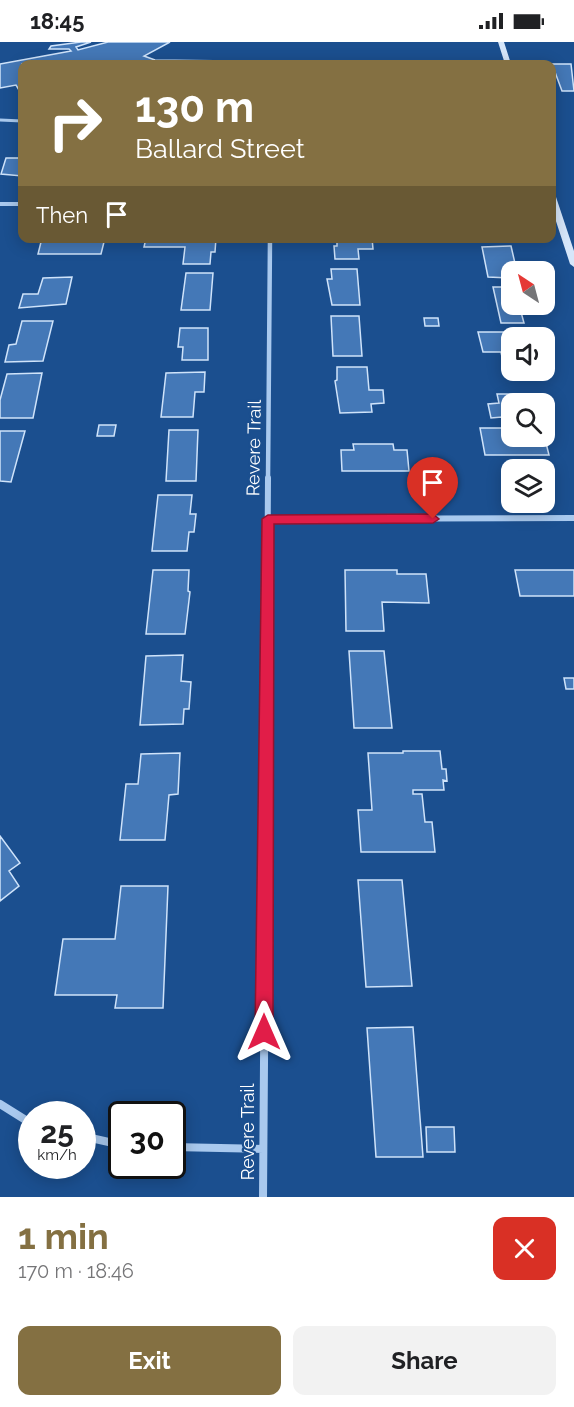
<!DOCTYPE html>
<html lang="en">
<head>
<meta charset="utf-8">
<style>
	:root { --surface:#fff; --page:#f2f2f2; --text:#202124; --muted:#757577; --accent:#847042 }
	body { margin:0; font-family:Raleway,sans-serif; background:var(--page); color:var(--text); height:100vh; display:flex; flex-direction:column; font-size:22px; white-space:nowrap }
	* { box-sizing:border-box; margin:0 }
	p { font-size:20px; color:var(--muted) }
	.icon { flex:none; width:33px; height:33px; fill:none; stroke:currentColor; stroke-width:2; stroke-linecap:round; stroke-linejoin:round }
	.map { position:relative; height:1155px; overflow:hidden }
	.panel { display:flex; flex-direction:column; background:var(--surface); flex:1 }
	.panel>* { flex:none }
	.banner { position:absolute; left:18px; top:18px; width:538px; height:183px; border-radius:12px; box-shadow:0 3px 15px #0003; background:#847042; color:#fff; overflow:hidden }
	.needle { width:39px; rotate:324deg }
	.tools { position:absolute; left:501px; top:219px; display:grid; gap:12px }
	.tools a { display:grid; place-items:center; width:54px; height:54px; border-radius:12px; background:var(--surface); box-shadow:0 3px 15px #0003; font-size:30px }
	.speed { position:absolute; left:18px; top:1059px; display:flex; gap:12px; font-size:30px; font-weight:700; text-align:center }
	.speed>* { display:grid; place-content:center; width:78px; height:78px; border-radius:50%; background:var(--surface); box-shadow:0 3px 15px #0003; line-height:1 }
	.speed small { font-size:15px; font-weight:400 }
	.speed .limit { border:3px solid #111; border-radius:9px; background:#fff; color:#111 }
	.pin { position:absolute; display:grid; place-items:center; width:51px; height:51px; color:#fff; margin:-62px -26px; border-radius:50% 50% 50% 0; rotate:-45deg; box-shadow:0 0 6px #0007 }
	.pin .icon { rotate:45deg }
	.me { position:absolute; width:66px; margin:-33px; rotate:0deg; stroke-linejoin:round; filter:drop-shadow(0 0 4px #0008) }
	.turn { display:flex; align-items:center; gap:21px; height:126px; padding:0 18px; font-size:27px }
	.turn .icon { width:78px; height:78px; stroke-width:2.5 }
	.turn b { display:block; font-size:42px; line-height:51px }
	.then { display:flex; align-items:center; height:57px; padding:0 18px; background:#0003; gap:12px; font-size:22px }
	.round { display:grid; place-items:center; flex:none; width:63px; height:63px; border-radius:12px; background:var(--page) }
	.headline { display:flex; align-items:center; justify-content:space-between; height:102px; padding:0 18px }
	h1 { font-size:36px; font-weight:700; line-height:45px; color:var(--accent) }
	.cta { display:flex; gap:12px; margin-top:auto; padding:12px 18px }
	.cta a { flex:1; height:69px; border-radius:12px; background:var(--accent); color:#fff; font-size:24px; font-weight:700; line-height:69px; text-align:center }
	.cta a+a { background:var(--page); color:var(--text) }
	.status { display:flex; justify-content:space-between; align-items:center; height:42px; padding:0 30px; background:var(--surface); direction:ltr }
	.status svg { height:16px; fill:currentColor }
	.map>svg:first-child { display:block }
	.building { fill:#4478b7; stroke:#cfe3fa; stroke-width:1.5 }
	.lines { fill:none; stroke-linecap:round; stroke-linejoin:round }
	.lane { stroke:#a9c9ee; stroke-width:3 }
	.street-far3 { stroke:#a9c9ee; stroke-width:4 }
	.street-far2 { stroke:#a9c9ee; stroke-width:4.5 }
	.street-far1 { stroke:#a9c9ee; stroke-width:6 }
	.street { stroke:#a9c9ee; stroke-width:8 }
	.secondary { fill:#d6e6fa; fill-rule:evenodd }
	.route { fill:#e11d48; stroke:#92132f; stroke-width:1.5 }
	.labels { text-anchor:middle; stroke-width:4.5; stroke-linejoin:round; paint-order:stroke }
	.street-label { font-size:18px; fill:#fff; stroke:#1b4f8f }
</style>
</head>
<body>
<div class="status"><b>18:45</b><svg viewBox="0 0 49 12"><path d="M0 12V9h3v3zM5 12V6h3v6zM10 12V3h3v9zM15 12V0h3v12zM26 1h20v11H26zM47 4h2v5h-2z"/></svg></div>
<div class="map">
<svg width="574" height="1155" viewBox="0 0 574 1155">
	<rect width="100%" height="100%" fill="#1b4f8f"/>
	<!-- building -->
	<path class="building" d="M81,0H91L76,5L78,8L108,0H170L144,14L155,18L233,19L232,22H22V47L19,48L16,43L0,46V22L71,9L69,7H49L51,4Z
		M552,22H571L574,49H562Z
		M6,116H22V134L1,132Z
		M42,196H105L101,212H38Z
		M146,196H216L215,210H211L210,222H183L185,205H144Z
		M337,196H372L373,207H358L359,217H335L334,204H337Z
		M511,204L517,230H512V236L488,235L482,205Z
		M331,227H357L360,263H332L327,237H332Z
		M186,231H213L210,268H181Z
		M72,235L66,262L19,266L23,252H38L43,236Z
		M493,245H512V262H526L528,270H521L524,281H501Z
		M331,274H359L362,314H333Z
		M424,276H438L439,284H425Z
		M22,279H53L43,319L5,320L9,303L16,302Z
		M180,286H208V318H182L183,305H178Z
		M478,290H532L534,296H512V328L536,329H505L501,310H483Z
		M337,325H367L369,348H383L384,361L371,362L372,370L340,371L335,339L337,338Z
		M205,330L204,350H195L193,375H161L166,331Z
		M42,331L33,376H0V358L7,332Z
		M497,352H542L550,381H544V362H512V394L544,393L549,413H485L480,386H505L502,375L491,376L488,362L499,361Z
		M99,383H116L114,394H97Z
		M169,388H198L196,439H166Z
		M0,389H25L11,440L0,439Z
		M353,402H393L394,408H407L409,429H342L341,408H354Z
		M158,453H192L190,472H196L194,490H189L187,509H152Z
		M153,528H189L188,549L190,550L185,592H146Z
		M345,528H397V532H426L429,561L382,560L384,589H346Z
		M515,528H574V554H520Z
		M349,609H384L392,686H354Z
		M183,613L181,639L191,640L189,667H184L183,682L140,683L146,614Z
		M564,636H574V647H566Z
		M403,709H440L442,727H446L447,739L443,738L444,748H413V752H422L425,780H432L435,810H361L358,768H372L368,711H403Z
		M180,711L178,752L169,753L165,798H120L126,742H138L141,712Z
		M0,794L20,821L9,829L19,844L0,859Z
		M358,838H402L412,944L366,945Z
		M121,844H168L163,966H115L117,953H55L63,897H115Z
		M413,985L423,1115H376L367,986Z
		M426,1085H454L455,1110H427Z"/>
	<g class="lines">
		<!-- lane -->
		<path class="lane" d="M0,78L22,79"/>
		<!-- street-far3 -->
		<path class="street-far3" d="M0,162H22"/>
		<!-- street-far2 -->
		<path class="street-far2" d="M268,438L270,196"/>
		<!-- street-far1 -->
		<path class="street-far1" d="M268,477L574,476
			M266,752L268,436"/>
		<!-- street -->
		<path class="street" d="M0,1062L32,1082
			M82,1094L122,1103
			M172,1105L263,1107
			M263,1155L266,751"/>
		<!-- secondary -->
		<path class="secondary" d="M498,0H504L511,22H505Z
			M552,153L556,155L574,209V225L570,222L552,167Z"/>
	</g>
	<!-- route -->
	<path class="route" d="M433,472L439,477L433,481L274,482L273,990L270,997L264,1000L258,997L255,990L262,477L268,473Z"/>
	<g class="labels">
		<!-- street labels -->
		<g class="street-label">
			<text transform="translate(254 406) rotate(-89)" y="6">Revere Trail</text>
			<text transform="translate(248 1090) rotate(-90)" y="6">Revere Trail</text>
		</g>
	</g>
</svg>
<div class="tools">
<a><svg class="needle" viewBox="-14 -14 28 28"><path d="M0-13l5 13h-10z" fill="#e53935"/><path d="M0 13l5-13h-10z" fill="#757577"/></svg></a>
<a><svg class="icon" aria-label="sound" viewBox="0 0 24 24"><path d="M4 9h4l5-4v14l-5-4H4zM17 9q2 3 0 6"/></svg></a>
<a><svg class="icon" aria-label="search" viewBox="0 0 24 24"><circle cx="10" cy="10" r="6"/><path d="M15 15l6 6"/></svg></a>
<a><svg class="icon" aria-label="layers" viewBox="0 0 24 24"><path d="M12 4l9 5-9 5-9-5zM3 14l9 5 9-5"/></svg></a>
</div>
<div class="speed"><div>25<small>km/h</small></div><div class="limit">30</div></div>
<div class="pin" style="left:433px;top:477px;background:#d93025"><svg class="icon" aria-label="arrive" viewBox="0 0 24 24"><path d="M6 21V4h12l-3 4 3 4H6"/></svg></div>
<svg class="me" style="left:264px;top:990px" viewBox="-20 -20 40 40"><path d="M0-17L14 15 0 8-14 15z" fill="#e11d48" stroke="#fff" stroke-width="4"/></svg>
<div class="banner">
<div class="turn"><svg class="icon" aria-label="right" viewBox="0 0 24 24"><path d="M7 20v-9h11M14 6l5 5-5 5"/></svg><div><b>130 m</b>Ballard Street</div></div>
<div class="then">Then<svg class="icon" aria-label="arrive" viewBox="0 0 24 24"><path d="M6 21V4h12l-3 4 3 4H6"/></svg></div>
</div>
</div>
<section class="panel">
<div class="headline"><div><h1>1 min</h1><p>170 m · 18:46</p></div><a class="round" style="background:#d93025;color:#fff"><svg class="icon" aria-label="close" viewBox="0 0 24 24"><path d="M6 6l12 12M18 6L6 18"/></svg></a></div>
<div class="cta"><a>Exit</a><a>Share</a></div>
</section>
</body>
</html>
